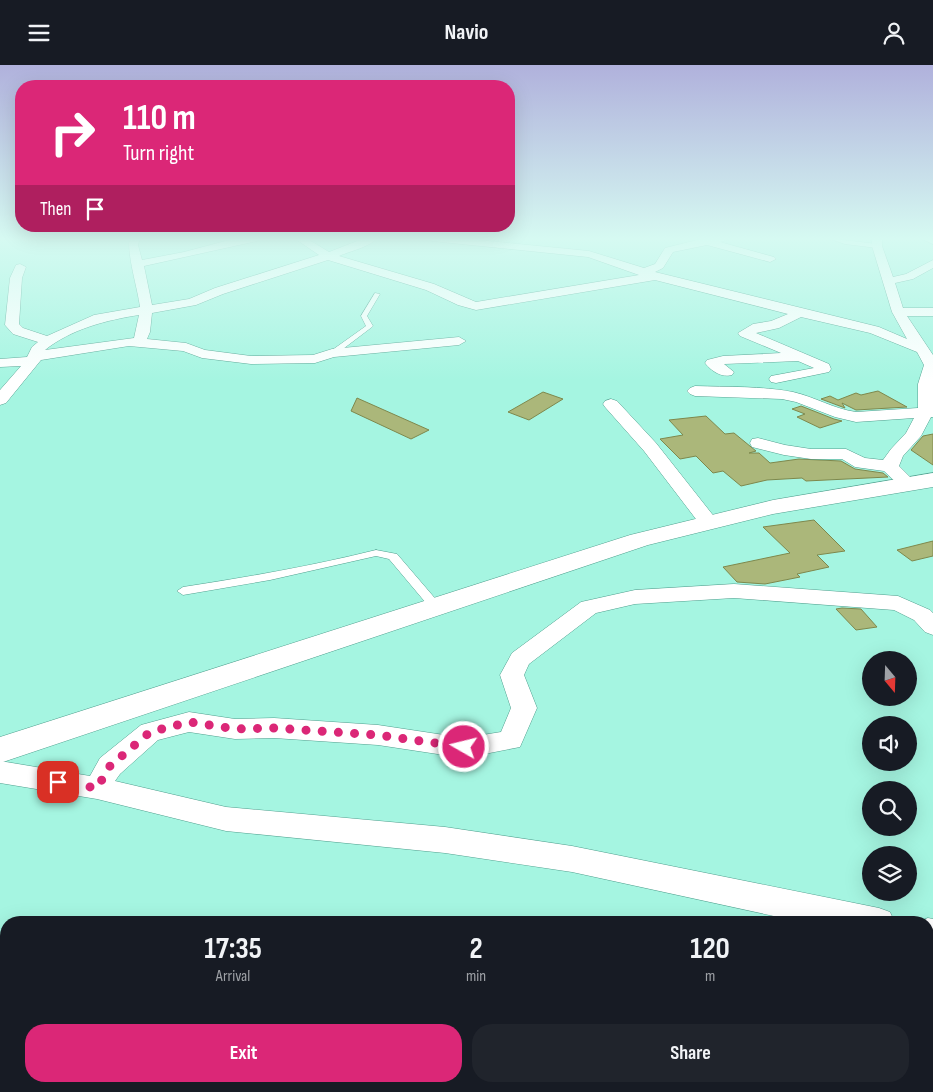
<!DOCTYPE html>
<html lang="en">
<head>
<meta charset="utf-8">
<style>
	:root { --surface:#171b24; --page:#20242c; --text:#f1f3f6; --muted:#9ea1a6; --accent:#db2777 }
	body { margin:0; font-family:"Sofia Sans Condensed",sans-serif; background:var(--page); color:var(--text); height:100vh; display:flex; flex-direction:column; font-size:19px; white-space:nowrap }
	* { box-sizing:border-box; margin:0 }
	p { font-size:16px; color:var(--muted) }
	.icon { flex:none; width:28px; height:28px; fill:none; stroke:currentColor; stroke-width:2; stroke-linecap:round; stroke-linejoin:round }
	.map { position:relative; flex:1; overflow:hidden }
	.panel { position:absolute; left:0px; top:851px; width:934px; height:176px; display:flex; flex-direction:column; background:var(--surface); border-radius:20px 20px 0 0; box-shadow:0 5px 20px #0002 }
	.panel>* { flex:none }
	.guide { position:absolute; left:15px; top:15px; width:500px; height:152px; border-radius:20px; box-shadow:0 5px 20px #0002; background:#db2777; color:#fff; overflow:hidden }
	.needle { width:32px; rotate:161deg }
	.fabs { position:absolute; left:862px; top:586px; display:grid; gap:10px }
	.fabs a { display:grid; place-items:center; width:55px; height:55px; border-radius:50%; background:var(--surface); box-shadow:0 5px 20px #0002; font-size:25px }
	.pin { position:absolute; display:grid; place-items:center; width:42px; height:42px; color:#fff; margin:-21px; border-radius:10px; box-shadow:0 2px 8px #0006 }
	.me { position:absolute; width:55px; margin:-28px; rotate:278deg; stroke-linejoin:round; filter:drop-shadow(0 0 4px #0008) }
	.turn { display:flex; align-items:center; gap:18px; height:105px; padding:0 25px; font-size:22px }
	.turn .icon { width:65px; height:65px; stroke-width:2.5 }
	.turn b { display:block; font-size:35px; line-height:42px }
	.then { display:flex; align-items:center; height:48px; padding:0 25px; background:#0003; gap:10px; font-size:19px }
	.eta { display:flex; justify-content:space-evenly; align-items:center; height:85px; text-align:center }
	.eta b { font-size:30px; font-weight:700; line-height:35px }
	.action { display:flex; gap:10px; margin-top:auto; padding:10px 25px }
	.action a { flex:1; height:58px; border-radius:20px; background:var(--accent); color:#fff; font-size:20px; font-weight:700; line-height:58px; text-align:center }
	.action a+a { background:var(--page); color:var(--text) }
	header { display:flex; justify-content:space-between; align-items:center; height:65px; padding:0 25px; background:var(--surface); font-size:22px; font-weight:700 }
	.map>svg:first-child { display:block }
	.building { fill:#abb77a; stroke:#7e884c }
	.lines { fill:none; stroke-linecap:round; stroke-linejoin:round }
	.lane-casing { stroke:#509f8e; stroke-width:1 }
	.street-casing { stroke:#509f8e; stroke-width:1 }
	.secondary-casing { stroke:#509f8e; stroke-width:1 }
	.lane { fill:#fff; fill-rule:evenodd }
	.street { fill:#fff; fill-rule:evenodd }
	.secondary { fill:#fff; fill-rule:evenodd }
	.route { stroke:#db2777; stroke-width:9; stroke-dasharray:0 16.2 }
</style>
</head>
<body>
<header><svg class="icon" aria-label="menu" viewBox="0 0 24 24"><path d="M4 6h16M4 12h16M4 18h16"/></svg>Navio<svg class="icon" aria-label="person" viewBox="0 0 24 24"><circle cx="12" cy="8" r="4"/><path d="M4 21q1-7 8-7t8 7"/></svg></header>
<div class="map">
<svg width="933" height="1027" viewBox="0 0 933 1027">
	<rect width="100%" height="100%" fill="#a5f5e1"/>
	<!-- building -->
	<path class="building" d="M878,326L907,342L856,345L842,338L845,343L821,334L830,331L838,335L856,328L861,330Z
		M543,327L563,334L529,355L508,347Z
		M357,333L429,365L411,374L351,346Z
		M801,341L834,354L842,356L820,363L797,352L805,349L792,344Z
		M706,351L725,369L734,368L756,386L749,388H759L770,398L799,394L841,396L855,404L883,408L888,412L806,416L802,413L767,415L741,421L723,406L713,408L696,391L680,394L660,374L683,370L669,355Z
		M933,369V400L911,385L923,371Z
		M814,455L845,486L817,490L829,502L797,509L800,512L765,519L737,517L723,502L790,488L763,462Z
		M933,476V491L912,496L897,485Z
		M842,543L861,544L877,562L856,565L836,544Z"/>
	<g class="lines">
		<defs>
			<path id="lane" d="M827,173L877,179L880,181L877,183L845,179Z
				M375,228L380,229L367,251L373,261L372,262L335,290H329L328,288L366,261L361,251Z
				M376,485L397,489L439,538L441,541L439,544H431L389,494L376,491L270,515L183,530L177,526L183,522C248,512 312,501 376,485Z"/>
			<path id="street" d="M130,173H140L138,180L142,195L184,187L233,174L262,173L257,176L144,201L152,240L189,234L215,223L319,190L294,173H306L329,187L365,173H377C370,182 350,186 339,191L434,219L476,237L639,210L588,192L432,176L427,173H458L589,186L644,203L655,199L665,183L705,173H728L727,175L720,177L774,192L776,194L770,197L707,180L673,187L663,203L655,207L879,262L907,274L892,247L872,181V173H882V181L893,212L906,209L933,195V203L913,214L895,218L903,243H933V251H907L933,290V352H931L921,371L903,391L899,401L917,419L914,423L908,424L902,423L884,406L855,402L842,394H811L784,390L752,382L750,378L752,374L758,373L785,380L811,384H846L865,393L883,395L891,384L906,368L914,353L856,357L835,352L796,337L782,334L695,331L690,329L687,326L690,323L695,321C728,322 761,321 793,327C815,332 834,344 856,347L918,343V319L924,300L917,287L870,268L801,252L779,263L756,268L829,299L831,304L829,307L776,318L771,317L769,314L771,311L814,303L798,296L724,299L734,307L732,310C722,313 711,306 705,298L707,295L723,291L781,288L740,271L738,268L753,259L771,256L788,249L655,215L476,245L458,240L426,225L328,195L223,229L196,240L152,248L150,267L147,274L186,278L205,285L251,291L313,290L332,284L459,272L466,276L459,280L334,292L315,298L251,299L202,293L183,286L129,281L41,295L6,338L0,340V325L21,301L0,302V294L27,292L32,282L38,277L13,269L5,260L10,213L16,200L20,199L26,202L22,213L19,259L23,263L47,271L94,250L140,242C138,225 126,187 130,173ZM139,250L134,273L45,285C71,264 107,255 139,250Z
				M920,173H933V179Z
				M611,334L617,336L656,378L716,454L719,458L716,462L709,464L702,462L644,386L605,342L603,339L605,336Z
				M734,519L898,531L930,545L933,548V570L925,567L914,555L894,545L734,533L635,539L596,548L529,599L524,610L537,643L520,682L464,693L378,680L274,673L235,674L189,667L158,675L120,709L115,716L226,742L445,762L572,781L879,843L890,847L895,858H806L572,807L445,788L226,766L97,734L0,718V696L90,711L100,693L141,660L189,647L235,654L274,653L378,660L464,673L501,667L511,643L500,610L512,588L581,537L635,525Z
				M928,853L933,854V884L928,883V858H916Z"/>
			<path id="secondary" d="M933,408V422L773,449L648,480L0,698V672L630,470L773,435Z"/>
		</defs>
		<!-- lane casing -->
		<use href="#lane" class="lane-casing"/>
		<!-- street casing -->
		<use href="#street" class="street-casing"/>
		<!-- secondary casing -->
		<use href="#secondary" class="secondary-casing"/>
		<!-- lane -->
		<use href="#lane" class="lane"/>
		<!-- street -->
		<use href="#street" class="street"/>
		<!-- secondary -->
		<use href="#secondary" class="secondary"/>
	</g>
	<!-- sky -->
	<linearGradient id="sky" x2="0" y2="1"><stop stop-color="#b0b1dc"/><stop offset="0.55" stop-color="#d6faf2"/><stop offset="1" stop-color="#d6faf2" stop-opacity="0"/></linearGradient>
	<rect width="933" height="316" fill="url(#sky)"/>
	<g class="lines">
		<!-- route -->
		<path class="route" d="M58,717L97,723L110,701L150,667L189,657L236,664L274,663L378,670L464,682"/>
	</g>
</svg>
<div class="fabs">
<a><svg class="needle" viewBox="-14 -14 28 28"><path d="M0-13l5 13h-10z" fill="#e53935"/><path d="M0 13l5-13h-10z" fill="#9ea1a6"/></svg></a>
<a><svg class="icon" aria-label="sound" viewBox="0 0 24 24"><path d="M4 9h4l5-4v14l-5-4H4zM17 9q2 3 0 6"/></svg></a>
<a><svg class="icon" aria-label="search" viewBox="0 0 24 24"><circle cx="10" cy="10" r="6"/><path d="M15 15l6 6"/></svg></a>
<a><svg class="icon" aria-label="layers" viewBox="0 0 24 24"><path d="M12 4l9 5-9 5-9-5zM3 14l9 5 9-5"/></svg></a>
</div>
<div class="pin" style="left:58px;top:717px;background:#d93025"><svg class="icon" aria-label="arrive" viewBox="0 0 24 24"><path d="M6 21V4h12l-3 4 3 4H6"/></svg></div>
<svg class="me" style="left:464px;top:682px" viewBox="-20 -20 40 40"><circle r="17" fill="#db2777" stroke="#fff" stroke-width="3"/><path d="M0-11L8 9 0 5-8 9z" fill="#fff"/></svg>
<div class="guide">
<div class="turn"><svg class="icon" aria-label="right" viewBox="0 0 24 24"><path d="M7 20v-9h11M14 6l5 5-5 5"/></svg><div><b>110 m</b>Turn right</div></div>
<div class="then">Then<svg class="icon" aria-label="arrive" viewBox="0 0 24 24"><path d="M6 21V4h12l-3 4 3 4H6"/></svg></div>
</div>
<section class="panel">
<div class="eta">
<div><b>17:35</b><p>Arrival</p></div>
<div><b>2</b><p>min</p></div>
<div><b>120</b><p>m</p></div>
</div>
<div class="action"><a>Exit</a><a>Share</a></div>
</section>
</div>
</body>
</html>
